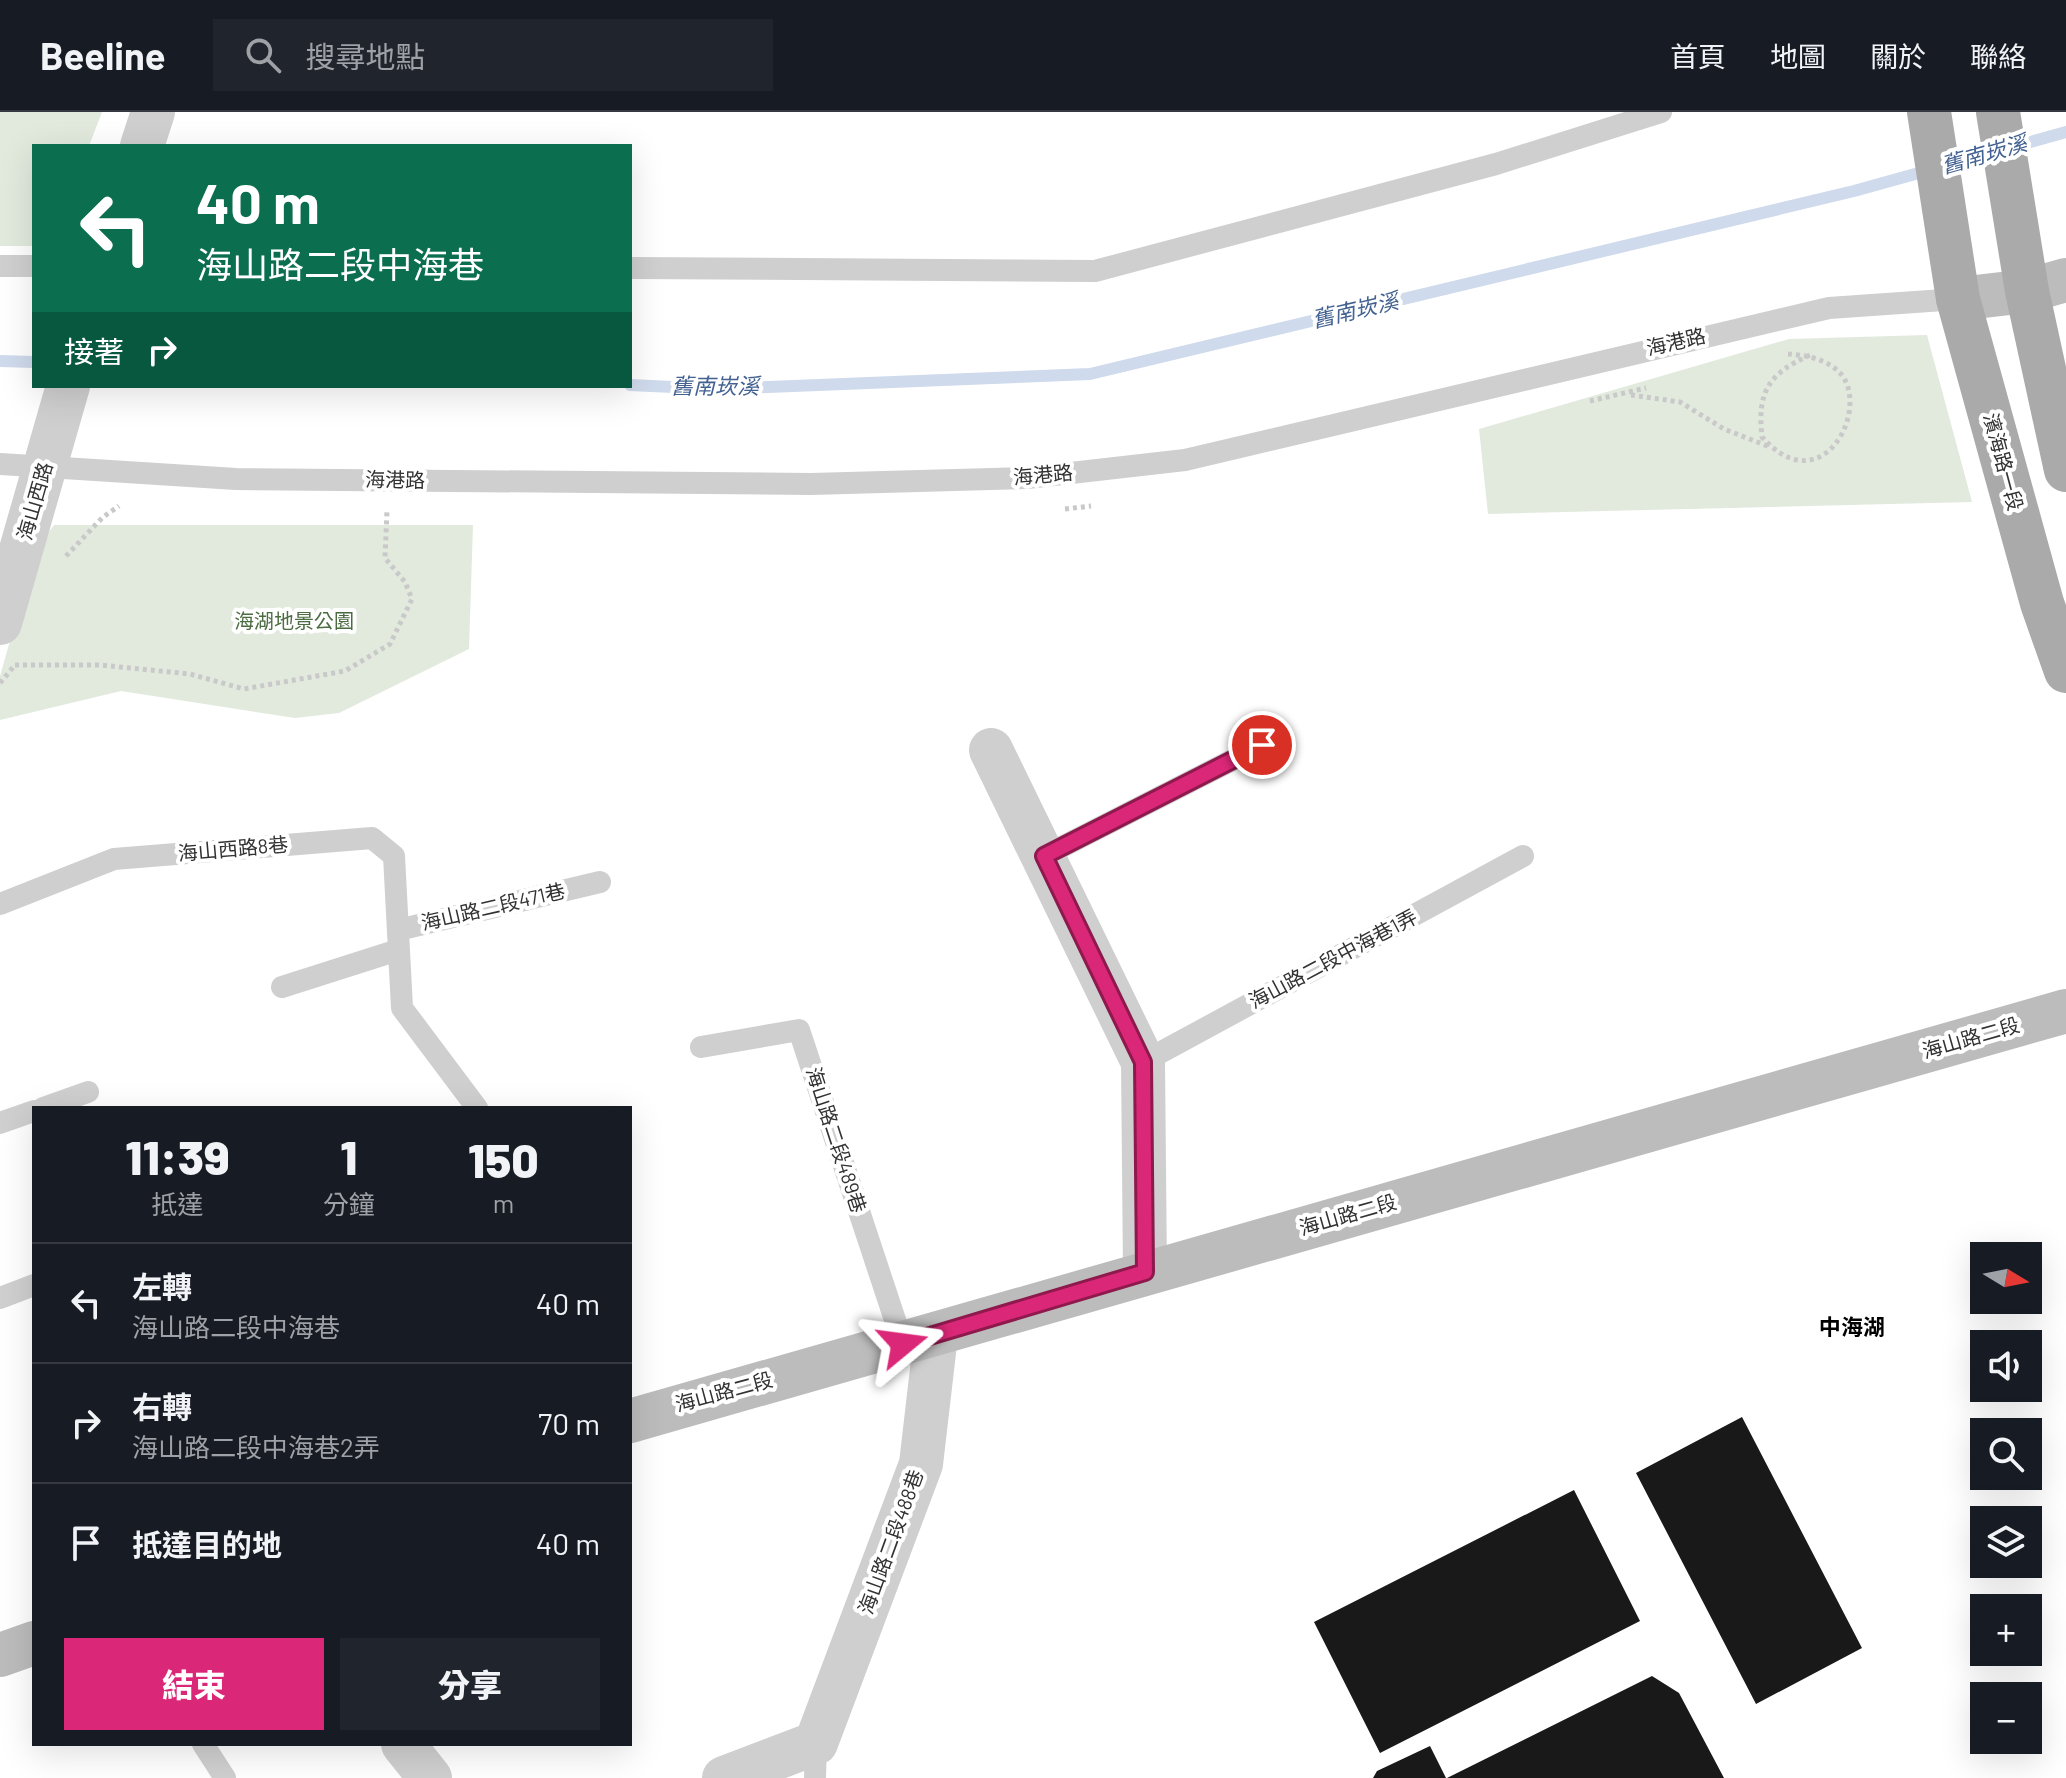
<!DOCTYPE html>
<html lang="zh-TW">
<head>
<meta charset="utf-8">
<style>
	:root { --surface:#171b24; --page:#20242c; --text:#f1f3f6; --muted:#9ea1a6; --line:#363941; --accent:#db2777 }
	body { margin:0; font-family:Barlow,"Noto Sans TC",sans-serif; background:var(--page); color:var(--text); height:100vh; display:flex; flex-direction:column; font-size:30px; white-space:nowrap }
	* { box-sizing:border-box; margin:0 }
	p { font-size:26px; color:var(--muted) }
	.icon { flex:none; width:44px; height:44px; fill:none; stroke:currentColor; stroke-width:2; stroke-linecap:round; stroke-linejoin:round }
	.map { position:relative; flex:1; overflow:hidden }
	.details { position:absolute; left:32px; top:994px; width:600px; height:640px; display:flex; flex-direction:column; background:var(--surface); border-radius:0px; box-shadow:0 8px 32px #0002 }
	.details>* { flex:none }
	.top-card { position:absolute; left:32px; top:32px; width:600px; height:244px; border-radius:0px; box-shadow:0 8px 32px #0002; background:#0b6e4f; color:#fff; overflow:hidden }
	.needle { width:52px; rotate:100deg }
	.buttons { position:absolute; left:1970px; top:1130px; display:grid; gap:16px }
	.buttons a { display:grid; place-items:center; width:72px; height:72px; border-radius:0px; background:var(--surface); box-shadow:0 8px 32px #0002; font-size:40px }
	.pin { position:absolute; display:grid; place-items:center; width:68px; height:68px; color:#fff; margin:-34px; border:4px solid #fff; border-radius:50%; box-shadow:0 2px 8px #0007 }
	.me { position:absolute; width:88px; margin:-44px; rotate:74deg; stroke-linejoin:round; filter:drop-shadow(0 0 6px #0008) }
	.turn { display:flex; align-items:center; gap:28px; height:168px; padding:0 32px; font-size:36px }
	.turn .icon { width:104px; height:104px; stroke-width:2.5 }
	.turn b { display:block; font-size:56px; line-height:68px }
	.then { display:flex; align-items:center; height:76px; padding:0 32px; background:#0003; gap:16px; font-size:30px }
	.eta { display:flex; justify-content:space-evenly; align-items:center; height:136px; text-align:center }
	.eta b { font-size:48px; font-weight:800; line-height:56px }
	.action { display:flex; gap:16px; margin-top:auto; padding:16px 32px }
	.action a { flex:1; height:92px; border-radius:0px; background:var(--accent); color:#fff; font-size:32px; font-weight:800; line-height:92px; text-align:center }
	.action a+a { background:var(--page); color:var(--text) }
	ul { padding:0; list-style:none }
	li { display:flex; align-items:center; gap:24px; height:120px; padding:0 32px; border-top:2px solid var(--line) }
	li div { flex:1 }
	li b { display:block; font-size:30px }
	li em { font-style:normal }
	header { display:flex; align-items:center; gap:48px; box-sizing:border-box; height:112px; padding:0 40px; background:var(--surface); border-bottom:2px solid var(--line) }
	header strong { font-size:38px }
	nav { display:flex; gap:44px; margin-inline-start:auto; font-size:28px }
	.search { width:560px; height:72px; background:var(--page); display:flex; align-items:center; gap:20px; box-sizing:border-box; padding:0 28px; border-radius:0px; color:var(--muted); font-size:30px }
	.map>svg:first-child { display:block }
	.green { fill:#e2eade }
	.lines { fill:none; stroke-linecap:round; stroke-linejoin:round }
	.stream { stroke:#cfdaec; stroke-width:12 }
	.building { fill:#191919 }
	.path { stroke:#c9c9c9; stroke-width:5; stroke-dasharray:4 4; stroke-linecap:butt }
	.lane { stroke:#cfcfcf; stroke-width:22 }
	.street { stroke:#cfcfcf; stroke-width:44 }
	.secondary { stroke:#bcbcbc; stroke-width:44 }
	.primary { stroke:#aaa; stroke-width:44 }
	.route-casing { stroke:#8e194d; stroke-width:20 }
	.route { stroke:#db2777; stroke-width:14 }
	.labels { text-anchor:middle; stroke-width:8; stroke-linejoin:round; paint-order:stroke }
	.street-label { font-size:20px; fill:#323232; stroke:#fff }
	.park-label { font-size:20px; fill:#4c6c41; stroke:#fff }
	.water-label { font-size:22px; font-style:italic; fill:#436291; stroke:#fff }
	.neighbourhood-label { font-size:22px; font-weight:bold; fill:#000; stroke:#fff }
</style>
</head>
<body>
<header>
<strong>Beeline</strong>
<div class="search"><svg class="icon" aria-label="search" viewBox="0 0 24 24"><circle cx="10" cy="10" r="6"/><path d="M15 15l6 6"/></svg>搜尋地點</div>
<nav><a>首頁</a><a>地圖</a><a>關於</a><a>聯絡</a></nav>
</header>
<div class="map">
<svg width="2066" height="1666" viewBox="0 0 2066 1666">
	<rect width="100%" height="100%" fill="#fff"/>
	<!-- green -->
	<path class="green" d="M0,0H102L89,34H34V134H0Z
		M1927,223L1972,390L1488,402L1479,317L1789,227Z
		M54,413H473L469,537L339,601L295,606L121,579L0,608V564L36,437Z"/>
	<g class="lines">
		<!-- stream -->
		<path class="stream" d="M0,249L34,250
			M630,273L716,277L1090,262L1854,79L2066,20"/>
	</g>
	<!-- building -->
	<path class="building" d="M1742,1305L1862,1536L1756,1592L1636,1361Z
		M1574,1378L1640,1509L1380,1641L1314,1510Z
		M1652,1564L1679,1581L1724,1666H1447Z
		M1430,1634L1446,1666H1373L1377,1659Z"/>
	<g class="lines">
		<!-- path -->
		<path class="path" d="M1788,242C1805,243 1827,247 1840,261C1872,296 1822,393 1762,325C1757,280 1768,262 1810,243
			M1631,283L1680,290L1724,317L1770,335
			M1590,289L1646,276
			M1065,397L1091,394
			M66,444L103,405L119,394
			M15,553H100L190,562L244,577L345,559L390,532L412,487L405,470L385,446L387,398
			M0,571L15,553"/>
		<!-- lane -->
		<path class="lane" d="M0,154H34
			M630,156L1095,159L1496,52L1661,0
			M0,352L236,367L811,372L1027,366L1185,348L1829,196L1958,187
			M1044,744L1262,633
			M0,792L114,747L372,726L394,744L402,896L477,996
			M398,818L600,770
			M282,875L398,838
			M701,935L799,918L903,1232
			M1143,950L1523,744
			M43,996L88,980
			M0,1011L34,999
			M0,1186L34,1173
			M203,1632L225,1666
			M815,1666L816,1631"/>
		<!-- street -->
		<path class="street" d="M142,34L153,0
			M0,511L68,274
			M991,638L1143,950L1145,1160
			M403,1632L430,1666
			M724,1666L816,1631L921,1352L936,1223"/>
		<!-- secondary -->
		<path class="secondary" d="M1958,187L2027,179L2066,168
			M630,1309L2066,899
			M0,1543L34,1531"/>
		<!-- primary -->
		<path class="primary" d="M1929,0L1958,187L2042,491L2066,559
			M1998,0L2027,179L2066,358"/>
	</g>
	<g class="lines">
		<defs>
			<path id="route" d="M903,1232L1145,1160L1143,950L1044,744L1262,633"/>
		</defs>
		<!-- route casing -->
		<use href="#route" class="route-casing"/>
		<!-- route -->
		<use href="#route" class="route"/>
	</g>
	<g class="labels">
		<!-- street labels -->
		<g class="street-label">
			<text transform="translate(1676 230) rotate(-13)" y="7">海港路</text>
			<text transform="translate(2003 350) rotate(75)" y="7">濱海路一段</text>
			<text transform="translate(1043 363) rotate(-5)" y="7">海港路</text>
			<text transform="translate(395 368) rotate(1)" y="7">海港路</text>
			<text transform="translate(35 389) rotate(-74)" y="7">海山西路</text>
			<text transform="translate(233 737) rotate(-5)" y="7">海山西路8巷</text>
			<text transform="translate(493 795) rotate(-13)" y="7">海山路二段471巷</text>
			<text transform="translate(1333 847) rotate(-28)" y="7">海山路二段中海巷1弄</text>
			<text transform="translate(1971 926) rotate(-16)" y="7">海山路二段</text>
			<text transform="translate(836 1028) rotate(72)" y="7">海山路二段489巷</text>
			<text transform="translate(1348 1103) rotate(-16)" y="7">海山路二段</text>
			<text transform="translate(724 1280) rotate(-15)" y="7">海山路二段</text>
			<text transform="translate(891 1430) rotate(-70)" y="7">海山路二段488巷</text>
		</g>
		<!-- park labels -->
		<g class="park-label">
			<text x="294" y="516">海湖地景公園</text>
		</g>
		<!-- water labels -->
		<g class="water-label">
			<text transform="translate(1984 42) rotate(-16)" y="8">舊南崁溪</text>
			<text transform="translate(1355 198) rotate(-13)" y="8">舊南崁溪</text>
			<text x="715" y="282">舊南崁溪</text>
		</g>
		<!-- neighbourhood labels -->
		<g class="neighbourhood-label">
			<text x="1852" y="1223">中海湖</text>
		</g>
	</g>
</svg>
<div class="buttons">
<a><svg class="needle" viewBox="-14 -14 28 28"><path d="M0-13l5 13h-10z" fill="#e53935"/><path d="M0 13l5-13h-10z" fill="#9ea1a6"/></svg></a>
<a><svg class="icon" aria-label="sound" viewBox="0 0 24 24"><path d="M4 9h4l5-4v14l-5-4H4zM17 9q2 3 0 6"/></svg></a>
<a><svg class="icon" aria-label="search" viewBox="0 0 24 24"><circle cx="10" cy="10" r="6"/><path d="M15 15l6 6"/></svg></a>
<a><svg class="icon" aria-label="layers" viewBox="0 0 24 24"><path d="M12 4l9 5-9 5-9-5zM3 14l9 5 9-5"/></svg></a>
<a>+</a>
<a>−</a>
</div>
<div class="pin" style="left:1262px;top:633px;background:#d93025"><svg class="icon" aria-label="arrive" viewBox="0 0 24 24"><path d="M6 21V4h12l-3 4 3 4H6"/></svg></div>
<svg class="me" style="left:903px;top:1232px" viewBox="-20 -20 40 40"><path d="M0-17L14 15 0 8-14 15z" fill="#db2777" stroke="#fff" stroke-width="4"/></svg>
<div class="top-card">
<div class="turn"><svg class="icon" aria-label="left" viewBox="0 0 24 24"><path d="M17 20v-9H6M10 6l-5 5 5 5"/></svg><div><b>40 m</b>海山路二段中海巷</div></div>
<div class="then">接著<svg class="icon" aria-label="right" viewBox="0 0 24 24"><path d="M7 20v-9h11M14 6l5 5-5 5"/></svg></div>
</div>
<section class="details">
<div class="eta">
<div><b>11:39</b><p>抵達</p></div>
<div><b>1</b><p>分鐘</p></div>
<div><b>150</b><p>m</p></div>
</div>
<ul>
<li><svg class="icon" aria-label="left" viewBox="0 0 24 24"><path d="M17 20v-9H6M10 6l-5 5 5 5"/></svg><div><b>左轉</b><p>海山路二段中海巷</p></div><em>40 m</em></li>
<li><svg class="icon" aria-label="right" viewBox="0 0 24 24"><path d="M7 20v-9h11M14 6l5 5-5 5"/></svg><div><b>右轉</b><p>海山路二段中海巷2弄</p></div><em>70 m</em></li>
<li><svg class="icon" aria-label="arrive" viewBox="0 0 24 24"><path d="M6 21V4h12l-3 4 3 4H6"/></svg><div><b>抵達目的地</b></div><em>40 m</em></li>
</ul>
<div class="action"><a>結束</a><a>分享</a></div>
</section>
</div>
</body>
</html>
